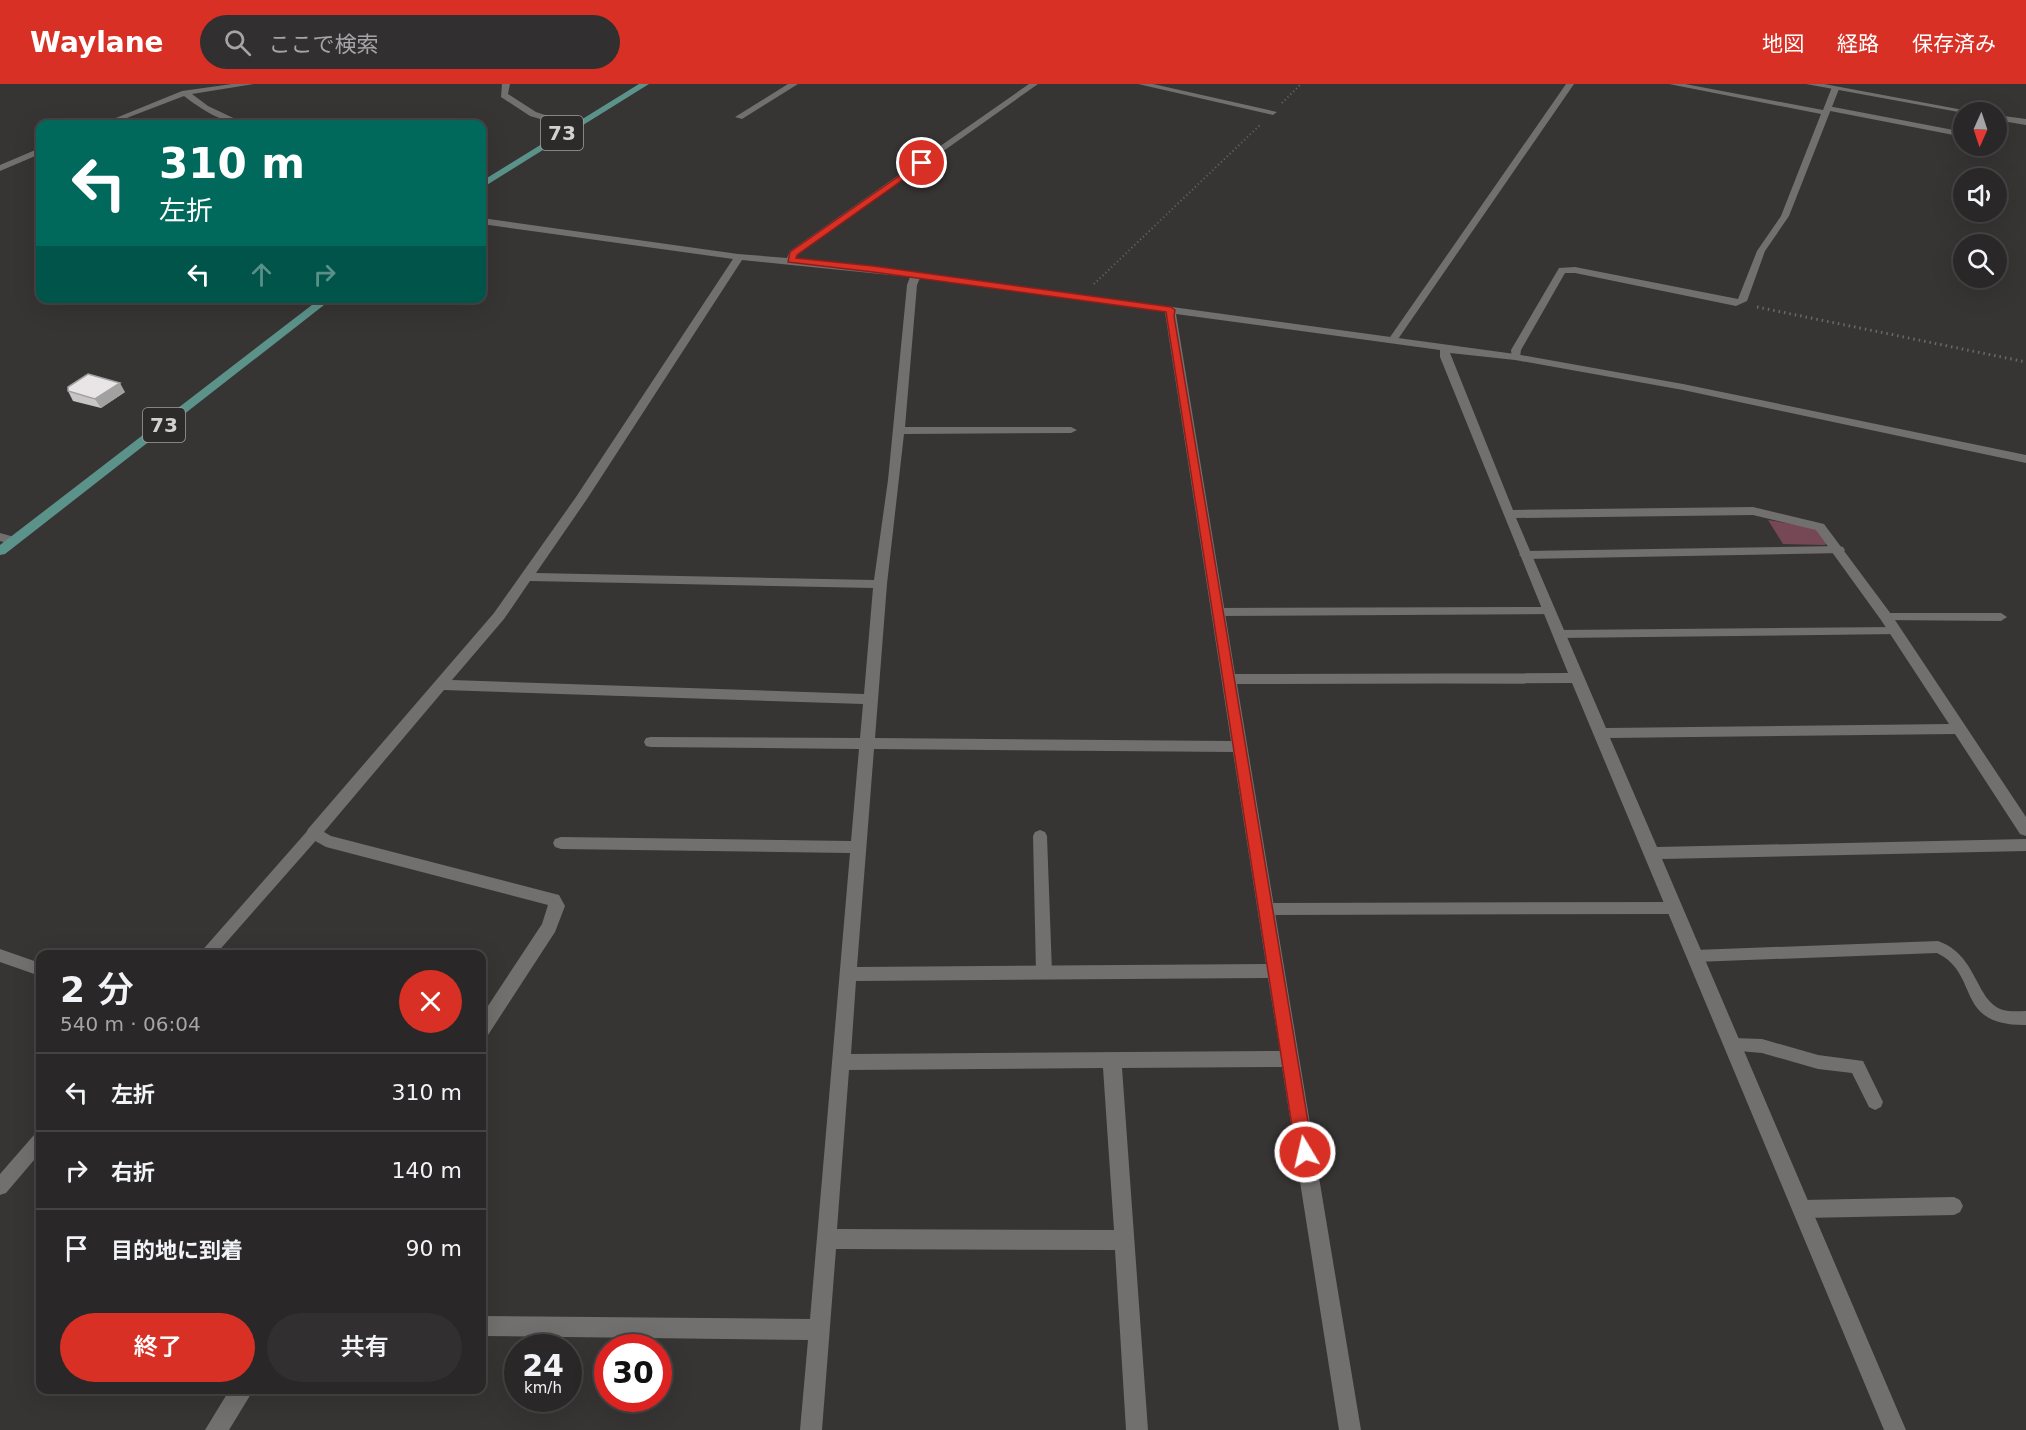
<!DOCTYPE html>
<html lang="ja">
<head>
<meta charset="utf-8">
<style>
	:root { --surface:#292727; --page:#312f2f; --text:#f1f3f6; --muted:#a5a5a7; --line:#454444; --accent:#d93025 }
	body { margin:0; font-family:"DejaVu Sans","Noto Sans JP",sans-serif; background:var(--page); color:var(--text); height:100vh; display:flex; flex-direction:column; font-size:22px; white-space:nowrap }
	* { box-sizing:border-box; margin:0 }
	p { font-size:20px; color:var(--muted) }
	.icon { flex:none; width:33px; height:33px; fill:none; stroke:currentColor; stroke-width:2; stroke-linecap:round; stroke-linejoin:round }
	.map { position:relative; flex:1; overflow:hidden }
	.side { position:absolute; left:36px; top:866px; width:450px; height:444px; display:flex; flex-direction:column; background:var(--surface); border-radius:12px; box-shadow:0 6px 24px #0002,0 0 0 2px var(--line) }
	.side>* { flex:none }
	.banner { position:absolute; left:36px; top:36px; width:450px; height:183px; border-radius:12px; box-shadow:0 6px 24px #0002,0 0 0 2px var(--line); background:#00695c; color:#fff; overflow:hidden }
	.needle { width:39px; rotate:183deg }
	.buttons { position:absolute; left:1953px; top:18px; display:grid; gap:12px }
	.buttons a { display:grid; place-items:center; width:54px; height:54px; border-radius:50%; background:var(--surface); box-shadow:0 6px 24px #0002,0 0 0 2px var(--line); font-size:30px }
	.speed { position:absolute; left:504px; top:1250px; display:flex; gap:12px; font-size:30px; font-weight:700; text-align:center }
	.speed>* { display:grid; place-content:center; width:78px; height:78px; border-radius:50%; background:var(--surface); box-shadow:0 6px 24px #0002,0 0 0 2px var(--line); line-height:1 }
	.speed small { font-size:15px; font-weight:400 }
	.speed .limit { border:9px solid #d22; background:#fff; color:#111 }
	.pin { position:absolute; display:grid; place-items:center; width:51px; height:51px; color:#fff; margin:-26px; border:3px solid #fff; border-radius:50%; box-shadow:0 2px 6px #0007 }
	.me { position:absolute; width:66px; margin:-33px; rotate:351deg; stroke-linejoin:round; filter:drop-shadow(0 0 4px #0008) }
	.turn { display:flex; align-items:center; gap:21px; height:126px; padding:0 24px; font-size:27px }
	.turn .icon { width:78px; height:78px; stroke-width:2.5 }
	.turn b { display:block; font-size:42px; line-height:51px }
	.lanes { display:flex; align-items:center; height:57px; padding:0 24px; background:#0003; justify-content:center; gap:30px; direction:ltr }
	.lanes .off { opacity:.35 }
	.round { display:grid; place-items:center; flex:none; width:63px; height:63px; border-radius:32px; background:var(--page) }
	.overview { display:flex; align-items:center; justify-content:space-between; height:102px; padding:0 24px }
	h1 { font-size:36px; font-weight:600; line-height:45px }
	.action { display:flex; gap:12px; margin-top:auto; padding:12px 24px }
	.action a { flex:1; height:69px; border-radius:36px; background:var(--accent); color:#fff; font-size:24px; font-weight:600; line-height:69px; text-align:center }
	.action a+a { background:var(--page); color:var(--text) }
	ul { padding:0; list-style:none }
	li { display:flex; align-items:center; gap:18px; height:78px; padding:0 24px; border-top:2px solid var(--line) }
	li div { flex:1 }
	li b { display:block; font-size:22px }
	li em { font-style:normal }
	header { display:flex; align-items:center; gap:36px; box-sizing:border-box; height:84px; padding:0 30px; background:var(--accent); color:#fff }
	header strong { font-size:28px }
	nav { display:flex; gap:33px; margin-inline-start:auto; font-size:21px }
	.search { width:420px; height:54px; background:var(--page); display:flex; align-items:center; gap:15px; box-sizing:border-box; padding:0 21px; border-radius:33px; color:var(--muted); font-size:22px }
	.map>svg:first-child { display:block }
	.green { fill:#764855 }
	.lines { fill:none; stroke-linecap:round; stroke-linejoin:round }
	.path-far1 { stroke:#6a6868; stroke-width:2; stroke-dasharray:1 3; stroke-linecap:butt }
	.path { stroke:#6a6868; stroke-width:3; stroke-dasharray:1.5 4; stroke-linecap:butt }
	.lane { fill:#726f6f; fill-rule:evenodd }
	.street { fill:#726f6f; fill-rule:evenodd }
	.secondary { fill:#726f6f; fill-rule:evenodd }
	.primary { fill:#5b938b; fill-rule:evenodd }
	.wall { fill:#c8c5c6 }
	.shaded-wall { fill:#a3a0a1 }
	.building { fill:#e9e5e6; stroke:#a3a0a1; stroke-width:1.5 }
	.route { fill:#d93025; stroke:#8d1f18; stroke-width:1.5 }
	.labels { text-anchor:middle; stroke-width:6; stroke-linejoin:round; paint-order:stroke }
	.shield { fill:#2d2a2a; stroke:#a09f9f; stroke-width:1.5 }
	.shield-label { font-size:20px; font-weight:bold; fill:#d2d1d1 }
</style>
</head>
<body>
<header>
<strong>Waylane</strong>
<div class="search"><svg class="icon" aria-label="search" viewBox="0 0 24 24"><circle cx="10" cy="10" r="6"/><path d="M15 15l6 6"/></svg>ここで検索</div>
<nav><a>地図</a><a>経路</a><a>保存済み</a></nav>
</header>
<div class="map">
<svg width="2026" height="1346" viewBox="0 0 2026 1346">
	<rect width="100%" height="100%" fill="#373434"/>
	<!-- green -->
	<path class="green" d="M1768,436L1816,444L1828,456L1825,461L1783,460Z"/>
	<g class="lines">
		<!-- path-far1 -->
		<path class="path-far1" d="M1282,19L1301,0
			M1094,200L1260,41
			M1757,223H1759"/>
		<!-- path -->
		<path class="path" d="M1757,223L2026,278"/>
		<!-- lane -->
		<path class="lane" d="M1566,0H1574L1396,258H1390L1388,256Z
			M1669,0H1685L1823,26L1832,3L1839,5L1789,132L1765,167L1747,217L1736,222L1575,189H1565L1521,266L1520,273L1512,275L1511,266L1559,184L1575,183L1738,215L1757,167L1781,132L1821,30Z
			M1839,462L1843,463L1845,466L1843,469L1525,475L1519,471L1525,467Z
			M1549,523L1555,527L1553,530L1217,532L1211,528L1217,524Z
			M1886,529H2001L2007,533L2001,537L1882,536L1880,533Z
			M1895,543L1901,547L1899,550L1559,554L1553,550L1559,546Z
			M314,743L319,745L321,749L319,753L216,870H199L309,745Z
			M1040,746L1045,748L1047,752L1052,888L1049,893L1044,895L1039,893L1036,888L1033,752L1035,748Z
			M1675,818L1680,820L1682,824L1680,828L1675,830L1266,831L1261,829L1259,825L1261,821L1266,819Z
			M1938,857C1978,871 1975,917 2003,926C2010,928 2019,927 2026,927V941C1953,942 1981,890 1937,869L1695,878L1690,877L1687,872L1690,867L1695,866Z
			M0,865L40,879V892L0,878Z
			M1733,954L1762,955L1818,971L1863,977L1883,1018L1881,1023L1875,1026L1869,1023L1852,989L1818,985L1762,969L1727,966L1725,961L1727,956Z
			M40,1049V1069L6,1109L0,1111V1090L34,1051Z
			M1954,1113L1960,1116L1963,1122L1960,1128L1954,1131L1803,1134L1797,1131L1794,1125L1797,1119L1803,1116Z"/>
		<!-- street -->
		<path class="street" d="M232,0H254L192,10L208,22L246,40C223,40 201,25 184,12L111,40H101L182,7Z
			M502,0H510L508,10L536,28L578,42L574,45L530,32L501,13Z
			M788,0H798L742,35L735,33Z
			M1029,0H1038L798,170L796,175L873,182L1515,270L1683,300L2026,371V379L1683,306L1515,276L1450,269L1513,426L1753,423L1824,440L1891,530L2026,733V752L2020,750L1955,650L1610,654L1657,763L2026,755V767L1662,775L1906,1346H1884L1572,599L1237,600L1361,1346H1339L1282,983L1122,984L1148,1346H1126L1115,1166L836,1165L822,1346H800L808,1256L482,1252V1232L810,1235L850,769L561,765L555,763L553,759L555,755L561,753L851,757L859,665L651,663L646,662L644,658L646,654L651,653L860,654L863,620L444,606L324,748L331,752L559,811L565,822L555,848L488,951L482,953V931L542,840L548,821L326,763L308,753L306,749L308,745L494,529L576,413L733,175L482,140V134L738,170L787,174L790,167ZM742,176L910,193L907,201L888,396L874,496L536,489L587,415ZM920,194L1165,228L1231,657L875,654L887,500L904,350L1071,349L1077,346L1071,343H905L917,201ZM1176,230L1440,266V273L1568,589L1235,590ZM1753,431L1816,446L1881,536L1949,640L1606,644L1516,434ZM530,497L873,504L864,610L452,596L504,535ZM874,665L1233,668L1266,880L857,883ZM1268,894L1280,967L851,970L856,897ZM1103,984L1114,1146L837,1145L849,986Z
			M1138,0H1153L1277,28L1273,31Z
			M1828,22L1964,48V53L1825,26L1824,24Z
			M1996,55L2002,56V60H1996Z
			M40,64V70L0,87V81Z
			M0,449L18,454L19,457L13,461L0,457Z
			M230,1305H254L229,1346H205Z"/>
		<!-- secondary -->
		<path class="secondary" d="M1806,0H1824L1974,28L1964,29Z
			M1996,31L2026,35V41L1996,36Z"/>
		<!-- primary -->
		<path class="primary" d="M639,0H649L482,104V97Z
			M321,214H333L5,470L0,471V461Z"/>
	</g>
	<!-- wall -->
	<path class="wall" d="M68,307L125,308L101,324L73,317Z"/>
	<!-- shaded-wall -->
	<path class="shaded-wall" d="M120,299L125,308L101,324L95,315Z"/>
	<!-- building -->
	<path class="building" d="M88,290L120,299L95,315L68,307V303Z"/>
	<!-- route -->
	<path class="route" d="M922,76L925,77V80L797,171L796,174L873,182L1171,223L1175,226L1174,232L1313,1068L1311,1073L1305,1076L1299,1073L1296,1068L1166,228L873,188L788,178L790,168Z"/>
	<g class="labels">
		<!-- shield labels -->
		<g class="shield">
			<rect x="541" y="32" width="42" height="34" rx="4.5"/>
			<rect x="143" y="324" width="42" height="34" rx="4.5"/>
		</g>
		<g class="shield-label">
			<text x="562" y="56">73</text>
			<text x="164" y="348">73</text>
		</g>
	</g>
</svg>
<div class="buttons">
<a><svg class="needle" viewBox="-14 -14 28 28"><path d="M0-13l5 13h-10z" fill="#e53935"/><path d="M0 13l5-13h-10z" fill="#a5a5a7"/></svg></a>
<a><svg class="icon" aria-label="sound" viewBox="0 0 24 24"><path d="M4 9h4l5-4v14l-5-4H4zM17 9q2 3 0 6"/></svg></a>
<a><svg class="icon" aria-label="search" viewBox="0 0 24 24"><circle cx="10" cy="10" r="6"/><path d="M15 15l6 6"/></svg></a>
</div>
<div class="speed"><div>24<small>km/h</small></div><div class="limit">30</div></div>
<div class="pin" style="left:922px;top:79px;background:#d93025"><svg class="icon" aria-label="arrive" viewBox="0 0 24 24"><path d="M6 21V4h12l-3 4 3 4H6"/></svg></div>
<svg class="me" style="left:1305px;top:1068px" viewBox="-20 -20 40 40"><circle r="17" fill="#d93025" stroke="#fff" stroke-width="3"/><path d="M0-11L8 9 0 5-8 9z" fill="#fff"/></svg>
<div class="banner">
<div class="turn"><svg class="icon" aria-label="left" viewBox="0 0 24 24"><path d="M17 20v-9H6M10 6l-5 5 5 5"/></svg><div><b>310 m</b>左折</div></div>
<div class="lanes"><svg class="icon" aria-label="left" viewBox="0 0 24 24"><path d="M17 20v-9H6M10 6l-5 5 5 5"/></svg><svg class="icon off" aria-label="ahead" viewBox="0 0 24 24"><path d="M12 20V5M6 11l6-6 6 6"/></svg><svg class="icon off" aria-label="right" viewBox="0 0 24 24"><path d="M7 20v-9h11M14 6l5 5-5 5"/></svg></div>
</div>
<section class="side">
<div class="overview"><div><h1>2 分</h1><p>540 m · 06:04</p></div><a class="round" style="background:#d93025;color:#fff"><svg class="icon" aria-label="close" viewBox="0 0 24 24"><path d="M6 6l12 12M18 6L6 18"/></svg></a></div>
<ul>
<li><svg class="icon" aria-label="left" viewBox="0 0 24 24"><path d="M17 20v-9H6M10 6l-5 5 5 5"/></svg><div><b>左折</b></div><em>310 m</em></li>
<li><svg class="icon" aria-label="right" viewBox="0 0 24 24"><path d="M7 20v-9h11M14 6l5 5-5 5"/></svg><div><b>右折</b></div><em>140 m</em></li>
<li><svg class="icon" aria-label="arrive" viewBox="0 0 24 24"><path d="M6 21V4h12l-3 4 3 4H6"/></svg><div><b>目的地に到着</b></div><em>90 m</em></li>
</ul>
<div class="action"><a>終了</a><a>共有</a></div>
</section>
</div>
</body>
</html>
